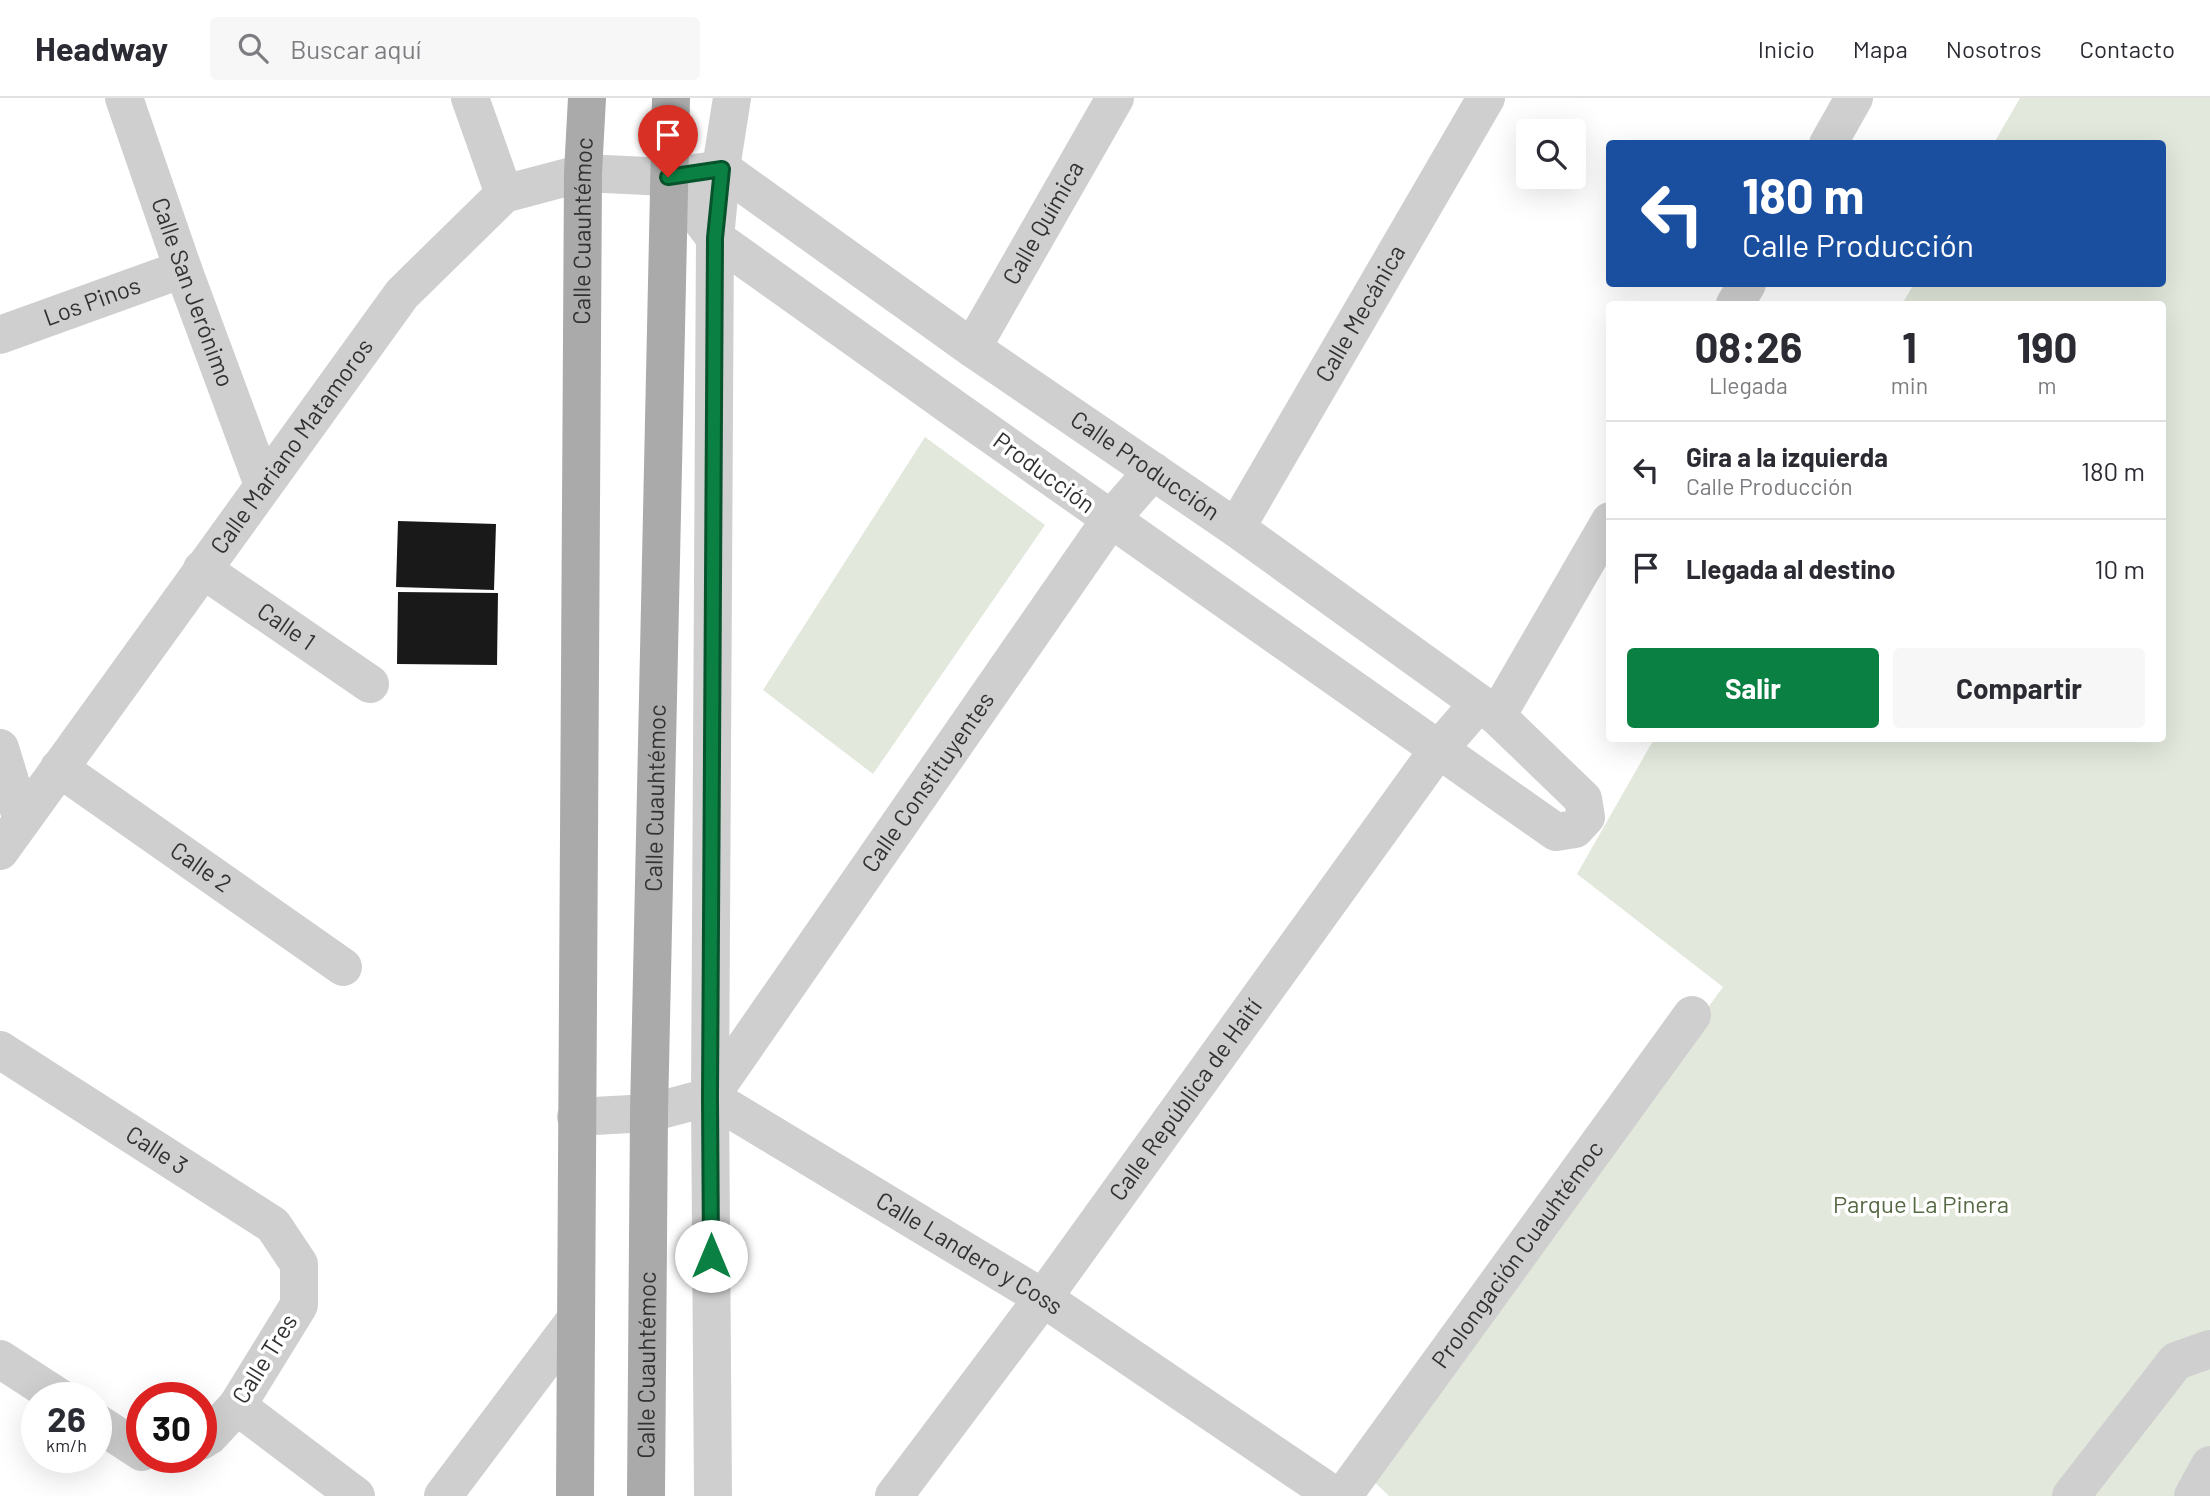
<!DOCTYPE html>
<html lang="es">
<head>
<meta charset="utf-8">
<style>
	:root { --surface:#fff; --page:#f7f7f7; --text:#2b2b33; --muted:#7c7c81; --line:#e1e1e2; --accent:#0b8043 }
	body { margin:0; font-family:Barlow,sans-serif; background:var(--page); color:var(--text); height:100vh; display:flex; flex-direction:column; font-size:26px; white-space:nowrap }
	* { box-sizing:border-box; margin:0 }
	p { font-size:23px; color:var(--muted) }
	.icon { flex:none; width:38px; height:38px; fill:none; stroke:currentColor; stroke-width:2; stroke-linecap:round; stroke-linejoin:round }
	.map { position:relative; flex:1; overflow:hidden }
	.sheet { position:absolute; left:1606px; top:203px; width:560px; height:441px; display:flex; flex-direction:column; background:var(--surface); border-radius:7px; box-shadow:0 7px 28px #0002 }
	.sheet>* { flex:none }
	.hud { position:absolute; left:1606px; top:42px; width:560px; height:147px; border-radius:7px; box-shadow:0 7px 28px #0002; background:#1a4fa0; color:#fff; overflow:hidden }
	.buttons { position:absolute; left:1516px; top:21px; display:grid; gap:14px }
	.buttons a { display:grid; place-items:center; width:70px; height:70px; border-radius:7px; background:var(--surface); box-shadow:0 7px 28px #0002; font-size:35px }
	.speed { position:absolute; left:21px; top:1284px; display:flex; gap:14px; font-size:35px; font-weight:700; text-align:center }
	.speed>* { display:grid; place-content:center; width:91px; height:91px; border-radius:50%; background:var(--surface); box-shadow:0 7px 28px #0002; line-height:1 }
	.speed small { font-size:18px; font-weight:400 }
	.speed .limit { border:10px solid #d22; background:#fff; color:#111 }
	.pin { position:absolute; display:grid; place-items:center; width:60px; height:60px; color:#fff; margin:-72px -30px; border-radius:50% 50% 50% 0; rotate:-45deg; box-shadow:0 0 7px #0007 }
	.pin .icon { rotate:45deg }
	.me { position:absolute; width:77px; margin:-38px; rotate:0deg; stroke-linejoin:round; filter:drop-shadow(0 0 5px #0008) }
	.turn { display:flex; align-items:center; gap:24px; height:147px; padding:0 21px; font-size:32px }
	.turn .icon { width:91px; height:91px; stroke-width:2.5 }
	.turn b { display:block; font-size:49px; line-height:60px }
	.eta { display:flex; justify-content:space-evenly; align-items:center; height:119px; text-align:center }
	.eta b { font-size:42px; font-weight:700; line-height:49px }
	.primary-button { display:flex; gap:14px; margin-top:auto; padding:14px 21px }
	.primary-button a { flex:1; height:80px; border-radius:7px; background:var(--accent); color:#fff; font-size:28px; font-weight:700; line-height:80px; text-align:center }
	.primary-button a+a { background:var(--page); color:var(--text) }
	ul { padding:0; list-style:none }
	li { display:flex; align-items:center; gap:21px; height:98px; padding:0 21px; border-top:2px solid var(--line) }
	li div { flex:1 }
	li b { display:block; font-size:26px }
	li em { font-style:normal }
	header { display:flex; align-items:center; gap:42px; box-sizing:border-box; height:98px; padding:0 35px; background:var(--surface); border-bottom:2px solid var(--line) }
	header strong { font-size:33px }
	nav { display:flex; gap:38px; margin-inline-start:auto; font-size:24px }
	.search { width:490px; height:63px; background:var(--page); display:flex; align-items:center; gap:18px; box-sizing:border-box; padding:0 24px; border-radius:7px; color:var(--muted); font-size:26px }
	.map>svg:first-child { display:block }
	.green { fill:#e2e8dc }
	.building { fill:#191919 }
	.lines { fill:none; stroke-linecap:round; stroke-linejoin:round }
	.minor { stroke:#cfcfcf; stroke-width:38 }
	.major { stroke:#aaa; stroke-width:38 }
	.route-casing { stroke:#07532c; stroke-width:18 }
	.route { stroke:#0b8043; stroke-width:12 }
	.labels { text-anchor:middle; stroke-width:7; stroke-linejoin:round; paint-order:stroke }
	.street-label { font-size:24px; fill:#323232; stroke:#fff }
	.park-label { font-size:24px; fill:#566943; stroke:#fff }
</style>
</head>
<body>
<header>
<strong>Headway</strong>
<div class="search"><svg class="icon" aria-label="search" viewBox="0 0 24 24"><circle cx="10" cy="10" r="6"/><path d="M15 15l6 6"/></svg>Buscar aquí</div>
<nav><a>Inicio</a><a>Mapa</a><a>Nosotros</a><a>Contacto</a></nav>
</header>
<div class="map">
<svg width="2210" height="1398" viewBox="0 0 2210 1398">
	<rect width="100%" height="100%" fill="#fff"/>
	<!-- green -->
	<path class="green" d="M2020,0H2210V1398H1389L1367,1377L1723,889L1577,776L1654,641L2163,640V206H1902L1914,186H2163V46L1994,45Z
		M925,339L1045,427L873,676L763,592Z"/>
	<!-- building -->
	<path class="building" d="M398,423L496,426L494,492L396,489Z
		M398,494L498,495L497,567L397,566Z"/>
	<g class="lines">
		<!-- minor -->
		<g class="minor">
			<path id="s1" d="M124,0L183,171L263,387"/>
			<path d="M470,0L504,96"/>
			<path d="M1828,46L1854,0"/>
			<path d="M1735,206L1747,186"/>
			<path id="s2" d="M0,237L183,171"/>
			<path id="s3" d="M972,250L1115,0"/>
			<path id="s4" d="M1236,430L1486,0"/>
			<path id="s5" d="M202,471L370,586"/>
			<path d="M1497,618L1610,423"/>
			<path d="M0,650L22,722"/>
			<path id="s6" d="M59,670L343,869"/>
			<path id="s7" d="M0,753L402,196L504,96L583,75L668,79L722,71L972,250L1236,430L1497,618L1583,701L1586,719L1575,731L1556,734C1275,538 994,340 715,140L668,79"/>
			<path id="s8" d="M0,952L273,1127L299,1166V1207L237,1308L209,1338L201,1343"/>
			<path id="s9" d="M710,999L1110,422L1153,373"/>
			<path id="s10" d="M576,1019L649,1015L710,999L1043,1200L1335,1398"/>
			<path d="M0,1261L60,1300"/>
			<path d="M237,1308L356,1398"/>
			<path d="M96,1324L142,1354"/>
			<path d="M443,1398L576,1221"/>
			<path d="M713,1398L710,999L715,140L723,57L732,0"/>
			<path id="s11" d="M894,1398L1043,1200L1438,652L1478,606"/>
			<path id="s12" d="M1343,1398L1692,917"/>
			<path d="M2071,1398L2176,1263L2210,1251"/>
			<path d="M2193,1398L2210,1367"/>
		</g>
		<!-- major -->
		<g class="major">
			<path id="s13" d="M575,1398L583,75L587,0"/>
			<path id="s14" d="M646,1398L649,1015L671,0"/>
		</g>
	</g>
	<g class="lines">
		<defs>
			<path id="route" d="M668,79L722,71L715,140L710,999L711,1158"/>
		</defs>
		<!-- route casing -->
		<use href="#route" class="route-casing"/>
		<!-- route -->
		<use href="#route" class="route"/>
	</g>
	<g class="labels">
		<!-- street labels -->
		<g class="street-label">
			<text dy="8" stroke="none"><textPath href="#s3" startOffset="144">Calle Química</textPath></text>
			<text dy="8" stroke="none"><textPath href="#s13" startOffset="1265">Calle Cuauhtémoc</textPath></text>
			<text dy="8" stroke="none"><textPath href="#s1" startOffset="206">Calle San Jerónimo</textPath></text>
			<text dy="8" stroke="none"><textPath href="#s2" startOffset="98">Los Pinos</textPath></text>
			<text dy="8" stroke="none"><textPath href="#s4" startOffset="248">Calle Mecánica</textPath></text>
			<text dy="8" stroke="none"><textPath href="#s7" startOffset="499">Calle Mariano Matamoros</textPath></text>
			<text dy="8" stroke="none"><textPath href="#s7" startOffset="1568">Calle Producción</textPath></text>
			<text transform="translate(1044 375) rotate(36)" y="8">Producción</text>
			<text dy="8" stroke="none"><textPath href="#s5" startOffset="102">Calle 1</textPath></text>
			<text dy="8" stroke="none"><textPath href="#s9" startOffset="383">Calle Constituyentes</textPath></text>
			<text dy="8" stroke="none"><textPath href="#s14" startOffset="698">Calle Cuauhtémoc</textPath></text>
			<text dy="8" stroke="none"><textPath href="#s6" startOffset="173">Calle 2</textPath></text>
			<text dy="8" stroke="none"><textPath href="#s11" startOffset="492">Calle República de Haití</textPath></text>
			<text dy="8" stroke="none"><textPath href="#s8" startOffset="186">Calle 3</textPath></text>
			<text dy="8" stroke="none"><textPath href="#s10" startOffset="439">Calle Landero y Coss</textPath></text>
			<text dy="8" stroke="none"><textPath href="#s12" startOffset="298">Prolongación Cuauhtémoc</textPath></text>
			<text transform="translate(265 1261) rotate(-58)" y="8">Calle Tres</text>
			<text dy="8" stroke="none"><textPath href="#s14" startOffset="131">Calle Cuauhtémoc</textPath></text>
		</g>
		<!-- park labels -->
		<g class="park-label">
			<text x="1921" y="1115">Parque La Pinera</text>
		</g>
	</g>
</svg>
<div class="buttons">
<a><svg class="icon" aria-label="search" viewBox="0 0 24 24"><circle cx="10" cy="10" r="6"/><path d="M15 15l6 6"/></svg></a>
</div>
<div class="speed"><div>26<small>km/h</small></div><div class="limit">30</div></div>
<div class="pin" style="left:668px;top:79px;background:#d93025"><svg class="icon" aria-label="arrive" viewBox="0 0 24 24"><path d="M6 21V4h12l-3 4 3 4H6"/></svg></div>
<svg class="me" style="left:711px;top:1158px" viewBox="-20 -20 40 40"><circle r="19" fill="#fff"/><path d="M0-13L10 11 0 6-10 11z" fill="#0b8043"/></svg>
<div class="hud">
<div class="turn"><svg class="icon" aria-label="left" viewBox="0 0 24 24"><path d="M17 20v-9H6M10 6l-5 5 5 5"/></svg><div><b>180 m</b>Calle Producción</div></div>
</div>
<section class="sheet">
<div class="eta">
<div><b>08:26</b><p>Llegada</p></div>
<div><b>1</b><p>min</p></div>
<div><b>190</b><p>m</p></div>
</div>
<ul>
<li><svg class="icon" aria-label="left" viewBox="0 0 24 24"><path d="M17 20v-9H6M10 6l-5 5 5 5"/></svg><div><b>Gira a la izquierda</b><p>Calle Producción</p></div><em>180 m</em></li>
<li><svg class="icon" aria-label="arrive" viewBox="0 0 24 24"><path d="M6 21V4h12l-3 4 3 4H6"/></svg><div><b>Llegada al destino</b></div><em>10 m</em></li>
</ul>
<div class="primary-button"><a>Salir</a><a>Compartir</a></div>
</section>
</div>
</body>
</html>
